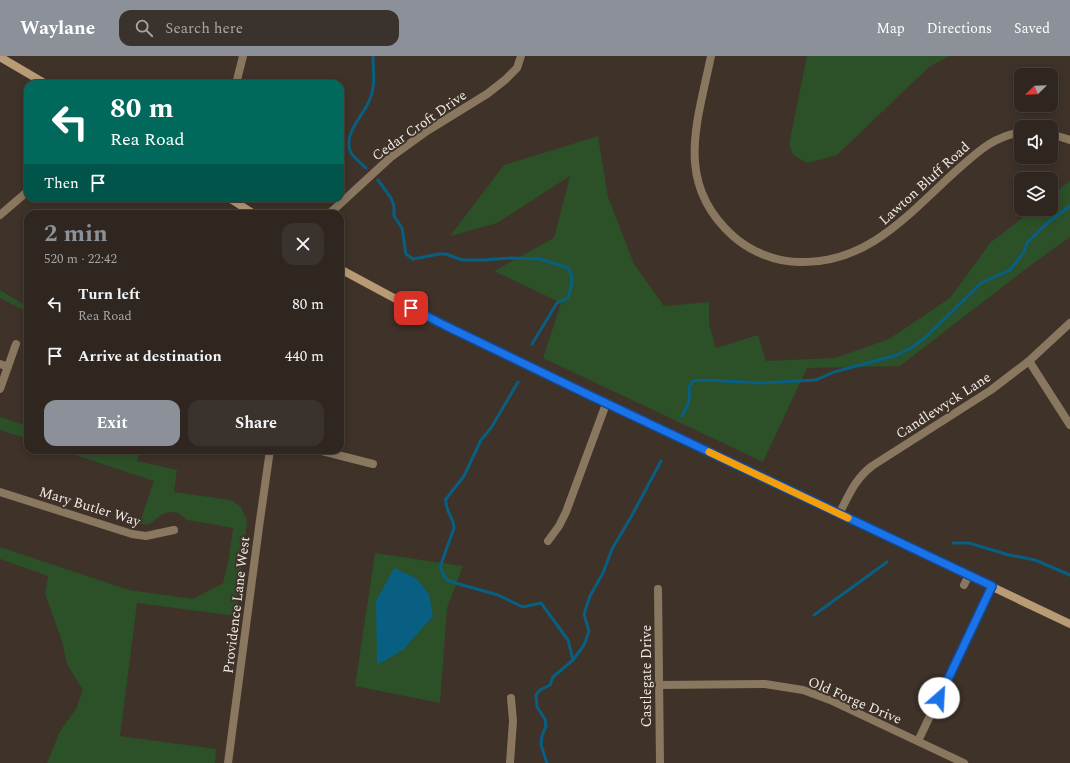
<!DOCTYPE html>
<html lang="en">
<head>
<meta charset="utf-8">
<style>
	:root { --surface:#2e261f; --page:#3a322c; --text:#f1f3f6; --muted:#a7a5a4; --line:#49433d; --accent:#8c9099 }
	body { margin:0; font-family:Spectral,serif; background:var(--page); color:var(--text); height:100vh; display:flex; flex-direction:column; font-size:15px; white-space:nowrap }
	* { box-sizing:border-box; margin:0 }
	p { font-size:13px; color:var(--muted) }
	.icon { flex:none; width:22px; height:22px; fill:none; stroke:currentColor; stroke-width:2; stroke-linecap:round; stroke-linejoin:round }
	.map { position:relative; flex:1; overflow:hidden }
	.side { position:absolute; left:24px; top:154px; width:320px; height:244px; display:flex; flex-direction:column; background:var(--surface); border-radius:12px; box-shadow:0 2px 10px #0003,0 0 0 1px var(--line) }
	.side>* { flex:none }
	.top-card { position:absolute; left:24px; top:24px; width:320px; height:122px; border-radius:12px; box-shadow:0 2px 10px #0003,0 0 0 1px var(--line); background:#00695c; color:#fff; overflow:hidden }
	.needle { width:26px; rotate:247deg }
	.buttons { position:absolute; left:1014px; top:12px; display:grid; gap:8px }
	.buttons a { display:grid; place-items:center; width:44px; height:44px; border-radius:8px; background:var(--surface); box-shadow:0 2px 10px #0003,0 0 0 1px var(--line); font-size:20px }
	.pin { position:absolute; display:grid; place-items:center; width:34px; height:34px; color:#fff; margin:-17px; border-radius:8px; box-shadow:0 2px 6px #0006 }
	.me { position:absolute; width:44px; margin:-22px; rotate:26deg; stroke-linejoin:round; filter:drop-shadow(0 0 3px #0008) }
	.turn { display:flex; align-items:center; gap:14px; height:84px; padding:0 20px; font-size:18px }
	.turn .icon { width:52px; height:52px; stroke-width:2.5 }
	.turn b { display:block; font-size:28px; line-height:34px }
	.then { display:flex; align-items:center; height:38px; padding:0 20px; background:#0003; gap:8px; font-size:15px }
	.round { display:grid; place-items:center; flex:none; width:42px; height:42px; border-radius:12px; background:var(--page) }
	.headline { display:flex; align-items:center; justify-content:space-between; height:68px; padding:0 20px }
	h1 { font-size:24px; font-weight:700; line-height:30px; color:var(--accent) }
	.primary-button { display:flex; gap:8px; margin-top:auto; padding:8px 20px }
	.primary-button a { flex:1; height:46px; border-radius:12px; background:var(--accent); color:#fff; font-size:16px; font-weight:700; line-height:46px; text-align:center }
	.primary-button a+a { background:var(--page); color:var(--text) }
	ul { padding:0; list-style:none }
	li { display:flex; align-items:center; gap:12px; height:52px; padding:0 20px }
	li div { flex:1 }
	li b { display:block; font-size:15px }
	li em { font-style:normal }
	header { display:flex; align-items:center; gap:24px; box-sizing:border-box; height:56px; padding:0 20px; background:var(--accent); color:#fff }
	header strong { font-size:19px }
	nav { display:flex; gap:22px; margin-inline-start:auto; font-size:14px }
	.search { width:280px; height:36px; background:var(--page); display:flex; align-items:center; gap:10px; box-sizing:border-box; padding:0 14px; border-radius:12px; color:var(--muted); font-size:15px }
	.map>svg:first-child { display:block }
	.green { fill:#2c5028 }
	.water { fill:#085f81 }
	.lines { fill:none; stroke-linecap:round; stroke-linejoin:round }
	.stream { stroke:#085f81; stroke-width:3 }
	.minor { stroke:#89775f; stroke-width:8 }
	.tertiary { stroke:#89775f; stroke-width:8 }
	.secondary { stroke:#b99c76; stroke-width:8 }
	.route-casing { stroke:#114b97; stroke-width:10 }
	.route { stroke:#1a73e8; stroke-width:7 }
	.slow { stroke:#f59e0b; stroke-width:7 }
	.labels { text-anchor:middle; stroke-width:4; stroke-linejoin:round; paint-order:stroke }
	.street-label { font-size:14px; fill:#f3ece6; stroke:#3e3229 }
</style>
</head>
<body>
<header>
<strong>Waylane</strong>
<div class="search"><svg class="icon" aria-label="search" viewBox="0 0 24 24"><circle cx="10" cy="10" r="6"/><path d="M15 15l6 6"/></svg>Search here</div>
<nav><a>Map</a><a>Directions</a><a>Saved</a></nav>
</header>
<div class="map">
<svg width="1070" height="707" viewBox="0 0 1070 707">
	<rect width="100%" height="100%" fill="#3e3229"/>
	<!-- green -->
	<path class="green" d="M807,0H949L929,11L837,99L807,107L793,99L789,88Z
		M598,80L608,141L634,208L664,250L709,246V268L716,292L758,279L766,305L835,302L889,283L950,242L991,186L1034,153H1051V139L1070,125V181L1031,209L900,310L807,312L763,406L543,302L561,247L494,215L554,182L570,120L497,167L450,180L504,109Z
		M0,234L28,251V256L0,242Z
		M0,361L28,370V383L0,374Z
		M60,394H140L137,405L177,414L174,436L231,444L241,451L247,465L236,560L137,547L120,680L216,693L215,707H47L60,675L76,653L83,634L67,608L62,585L45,538L48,520L0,503V491L129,534L193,543L223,527L229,502L233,472L187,464L178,457L169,456L161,459L150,468H139L154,425Z
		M375,497L463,510L447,552L440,647L355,630Z"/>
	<!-- water -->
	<path class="water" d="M394,512L416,522L429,538L433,560L403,594L377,609L376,545Z"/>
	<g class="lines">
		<!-- stream -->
		<path class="stream" d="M366,112C362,108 354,102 351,97C342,77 364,60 370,43C376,29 373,15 373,0
			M378,124L391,142L394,150V160L402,172L406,198L413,203L439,198H446L462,204H484L511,202L540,203L568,212C575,221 571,232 568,242L557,247L532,288
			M518,326L491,372L481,384L464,420L446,443C444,453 454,462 454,472L440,511L444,520L447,524L459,528L498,539L523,551L541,547L568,584L573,604
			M682,360C688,350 691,342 689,331L693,325L704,324L761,327L816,324L834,316L897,299L911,292L926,281L981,227L1010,214L1024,196L1027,187L1046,168L1070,150
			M953,487H969L1009,499L1035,504L1070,519
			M814,559L887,506
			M547,707L541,689L542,680L546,670L545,663L537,651L536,639L540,634L550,629L553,621L573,604L584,589L589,575L584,558L590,540L603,517L612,493L631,461L661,405"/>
		<!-- minor -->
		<path class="minor" d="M711,0C697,68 674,127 733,180C751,196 776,206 800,206C869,208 910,156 957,114C979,95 991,82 1021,76
			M236,28L243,0
			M1051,78L1070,84
			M329,158L391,101L427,75L487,38L505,24L517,12L521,0
			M1029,305L1070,369
			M0,308L8,311
			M0,333L16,288
			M318,394L373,408
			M0,436L132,478L146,480L174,474
			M839,458C849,439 855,423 872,410L991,334L1029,305L1070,267
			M548,485L559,470L566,456L606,348
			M964,529L969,519
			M658,533L660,707
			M659,629L765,628L803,634L830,644L964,707
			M918,685L992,530
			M228,707L259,471L270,394
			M510,707L513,665L511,642"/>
		<!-- tertiary -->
		<path class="tertiary" d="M0,159L28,135"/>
		<!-- secondary -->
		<path class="secondary" d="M0,1L46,28
			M229,142L254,158
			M340,213L446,270L1070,568"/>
	</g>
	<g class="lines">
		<defs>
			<path id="route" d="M411,252L446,270L593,341L992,530L939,642"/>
		</defs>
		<!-- route casing -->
		<use href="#route" class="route-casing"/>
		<!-- route -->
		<use href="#route" class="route"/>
		<!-- slow -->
		<path class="slow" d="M709,396L848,462"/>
	</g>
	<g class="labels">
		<!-- street labels -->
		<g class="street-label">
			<text transform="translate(419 69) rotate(-35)" y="5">Cedar Croft Drive</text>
			<text transform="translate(924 127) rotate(-42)" y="5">Lawton Bluff Road</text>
			<text transform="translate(943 349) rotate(-33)" y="5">Candlewyck Lane</text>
			<text transform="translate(90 450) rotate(17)" y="5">Mary Butler Way</text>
			<text transform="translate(236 549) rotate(-83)" y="5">Providence Lane West</text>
			<text transform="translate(646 620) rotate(-90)" y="5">Castlegate Drive</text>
			<text transform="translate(855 644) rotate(23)" y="5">Old Forge Drive</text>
		</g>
	</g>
</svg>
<div class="buttons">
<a><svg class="needle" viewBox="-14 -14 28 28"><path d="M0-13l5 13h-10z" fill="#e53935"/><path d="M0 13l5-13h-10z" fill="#a7a5a4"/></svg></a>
<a><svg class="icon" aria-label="sound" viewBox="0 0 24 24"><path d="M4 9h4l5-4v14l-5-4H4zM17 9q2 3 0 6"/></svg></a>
<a><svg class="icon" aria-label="layers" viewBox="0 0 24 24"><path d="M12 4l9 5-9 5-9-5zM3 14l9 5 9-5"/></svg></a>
</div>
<div class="pin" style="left:411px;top:252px;background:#d93025"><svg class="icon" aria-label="arrive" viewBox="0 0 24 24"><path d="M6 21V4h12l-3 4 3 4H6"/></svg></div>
<svg class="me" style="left:939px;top:642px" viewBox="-20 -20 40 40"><circle r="19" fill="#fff"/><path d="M0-13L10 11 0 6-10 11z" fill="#1a73e8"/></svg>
<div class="top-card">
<div class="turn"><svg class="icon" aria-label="left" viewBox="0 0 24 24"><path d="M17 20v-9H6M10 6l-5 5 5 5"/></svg><div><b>80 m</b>Rea Road</div></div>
<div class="then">Then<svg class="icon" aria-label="arrive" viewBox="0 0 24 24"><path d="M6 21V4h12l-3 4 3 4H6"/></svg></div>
</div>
<section class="side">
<div class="headline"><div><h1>2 min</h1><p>520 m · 22:42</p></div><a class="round"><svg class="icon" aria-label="close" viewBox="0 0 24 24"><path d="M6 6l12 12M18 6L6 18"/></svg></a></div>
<ul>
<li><svg class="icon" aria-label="left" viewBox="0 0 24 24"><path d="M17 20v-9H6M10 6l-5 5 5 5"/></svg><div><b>Turn left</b><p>Rea Road</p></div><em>80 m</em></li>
<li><svg class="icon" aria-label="arrive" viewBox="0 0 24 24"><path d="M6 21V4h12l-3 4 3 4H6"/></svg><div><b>Arrive at destination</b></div><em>440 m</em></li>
</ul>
<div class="primary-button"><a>Exit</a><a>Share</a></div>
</section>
</div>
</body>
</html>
